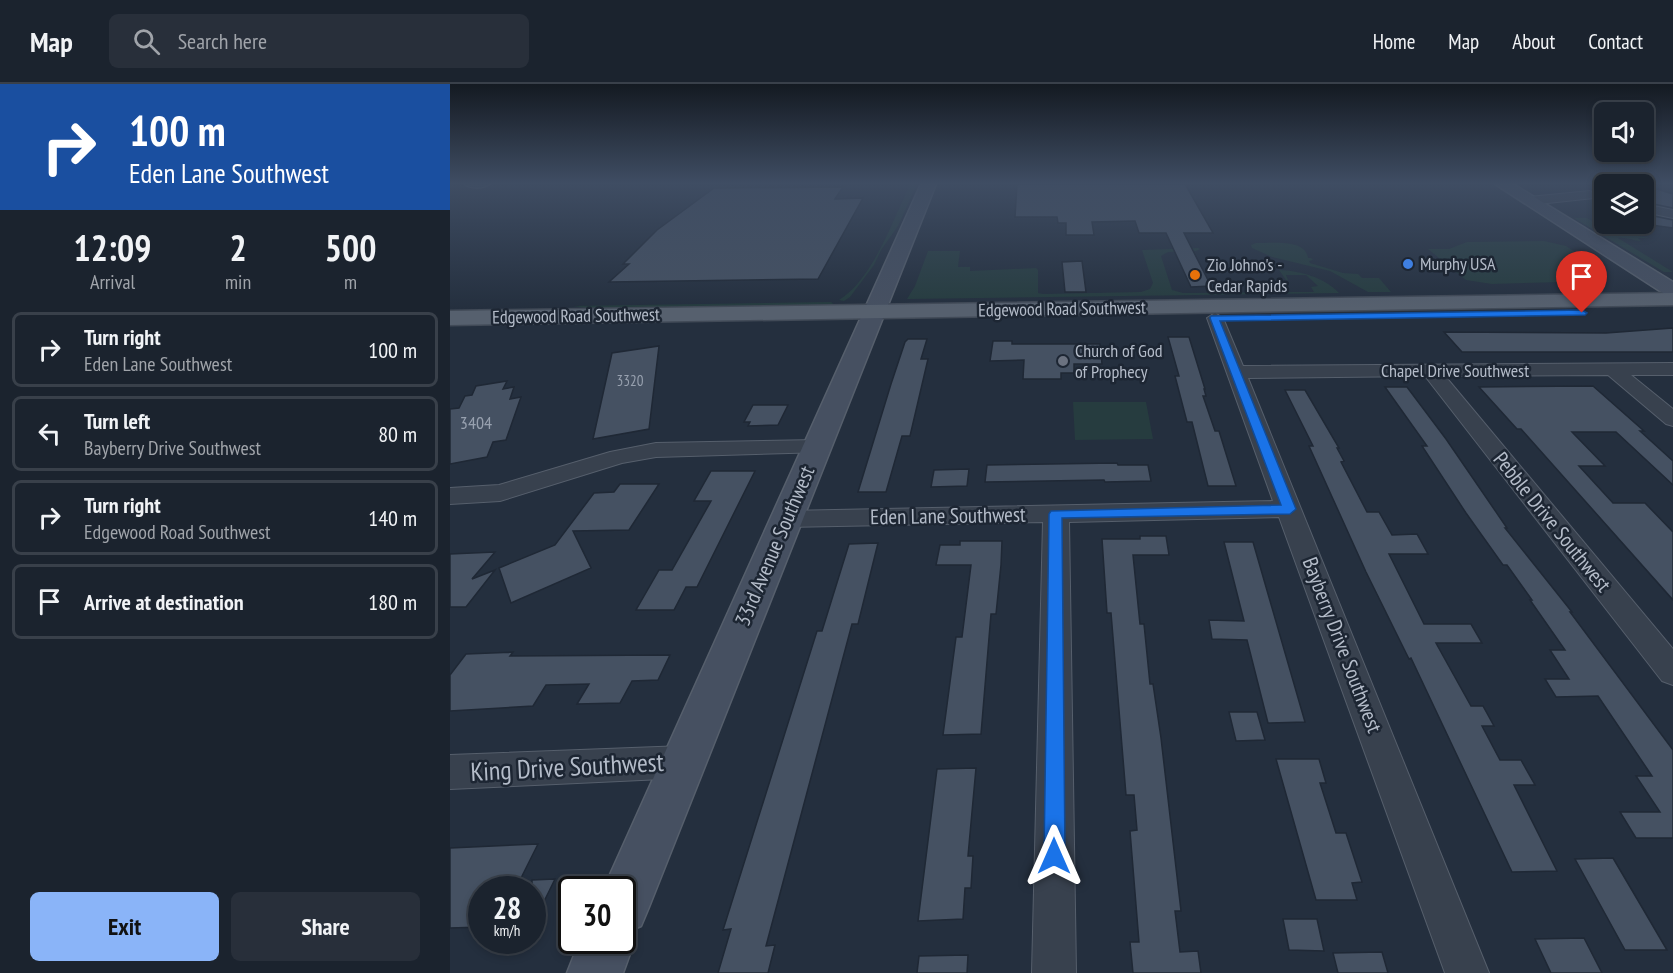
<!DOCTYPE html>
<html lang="en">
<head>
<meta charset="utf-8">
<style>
	:root { --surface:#1b232e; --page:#282f3a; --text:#f1f3f6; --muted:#a0a4aa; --line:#39404a; --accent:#8ab4f8 }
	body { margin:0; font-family:"PT Sans Narrow",sans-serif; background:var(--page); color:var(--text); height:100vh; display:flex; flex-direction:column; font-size:22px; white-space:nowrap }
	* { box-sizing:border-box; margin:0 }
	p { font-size:20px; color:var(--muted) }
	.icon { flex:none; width:33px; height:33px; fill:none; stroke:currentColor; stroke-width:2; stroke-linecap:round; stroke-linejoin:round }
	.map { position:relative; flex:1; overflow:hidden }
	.panel { display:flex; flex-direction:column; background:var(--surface); width:450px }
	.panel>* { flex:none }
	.hud { background:#1a4fa0; color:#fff; overflow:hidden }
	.tools { position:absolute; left:1144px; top:18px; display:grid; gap:12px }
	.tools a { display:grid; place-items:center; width:60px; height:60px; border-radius:9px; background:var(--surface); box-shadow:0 3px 9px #0003,0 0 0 2px var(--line); font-size:30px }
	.speed { position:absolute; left:18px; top:792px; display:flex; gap:12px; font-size:30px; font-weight:700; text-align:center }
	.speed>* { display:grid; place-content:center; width:78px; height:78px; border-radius:50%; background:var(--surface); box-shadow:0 3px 9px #0003,0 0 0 2px var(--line); line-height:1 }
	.speed small { font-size:15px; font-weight:400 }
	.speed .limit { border:3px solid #111; border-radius:9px; background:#fff; color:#111 }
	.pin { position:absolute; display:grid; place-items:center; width:51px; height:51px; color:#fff; margin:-62px -26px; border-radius:50% 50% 50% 0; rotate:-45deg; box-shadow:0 0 6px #0007 }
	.pin .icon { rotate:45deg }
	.me { position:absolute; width:66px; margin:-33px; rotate:0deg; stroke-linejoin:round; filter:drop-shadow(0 0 4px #0008) }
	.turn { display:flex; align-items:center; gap:21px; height:126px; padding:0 30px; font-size:27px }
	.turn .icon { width:78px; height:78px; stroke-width:2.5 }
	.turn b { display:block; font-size:42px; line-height:51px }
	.eta { display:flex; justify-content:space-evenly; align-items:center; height:102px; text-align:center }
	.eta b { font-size:36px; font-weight:800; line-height:42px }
	.button { display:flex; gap:12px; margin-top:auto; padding:12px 30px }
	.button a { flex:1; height:69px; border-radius:9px; background:var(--accent); color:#111; font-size:24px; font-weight:800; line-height:69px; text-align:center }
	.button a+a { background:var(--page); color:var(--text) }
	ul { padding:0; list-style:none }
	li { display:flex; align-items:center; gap:18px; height:75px; margin:0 12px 9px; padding:0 18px; border:3px solid var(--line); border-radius:9px }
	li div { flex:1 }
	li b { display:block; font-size:22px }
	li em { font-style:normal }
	header { display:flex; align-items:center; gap:36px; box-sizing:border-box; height:84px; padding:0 30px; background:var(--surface); border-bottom:2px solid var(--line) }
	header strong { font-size:28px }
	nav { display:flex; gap:33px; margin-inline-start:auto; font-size:21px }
	.search { width:420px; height:54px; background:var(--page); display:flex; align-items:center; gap:15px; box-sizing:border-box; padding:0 21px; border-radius:9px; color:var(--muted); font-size:22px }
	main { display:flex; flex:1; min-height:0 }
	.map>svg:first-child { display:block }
	.green { fill:#263c3f }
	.building { fill:#455162; stroke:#1f2835; stroke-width:1.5 }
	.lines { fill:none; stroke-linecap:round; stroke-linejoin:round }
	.street-casing { stroke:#565f6c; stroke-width:2 }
	.secondary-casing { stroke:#565f6c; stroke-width:3 }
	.primary-casing { stroke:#414a57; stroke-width:3 }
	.street { fill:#38414e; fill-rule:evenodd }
	.secondary { fill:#465061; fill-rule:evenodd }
	.primary { fill:#56606e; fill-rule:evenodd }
	.route { fill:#1a73e8; stroke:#114b97; stroke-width:1.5 }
	.shop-dot { fill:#3f7fe0; stroke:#1d2633; stroke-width:2 }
	.food-dot { fill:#e8710a; stroke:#1d2633; stroke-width:2 }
	.worship-dot { fill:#6b7280; stroke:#1d2633; stroke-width:2 }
	.labels { text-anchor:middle; stroke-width:5; stroke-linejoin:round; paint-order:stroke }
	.far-number-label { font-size:15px; fill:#98a1af }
	.far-poi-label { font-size:18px; fill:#b4bcc9; stroke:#1d2633; text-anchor:start }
	.far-street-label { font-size:18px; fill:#b4bcc9; stroke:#1d2633 }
	.number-label { font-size:18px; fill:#98a1af }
	.street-label { font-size:21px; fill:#b4bcc9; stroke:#1d2633 }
	.near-street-label { font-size:26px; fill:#b4bcc9; stroke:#1d2633 }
</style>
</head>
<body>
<header>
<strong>Map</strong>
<div class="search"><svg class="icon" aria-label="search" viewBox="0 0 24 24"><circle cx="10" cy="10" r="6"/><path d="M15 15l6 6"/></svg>Search here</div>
<nav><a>Home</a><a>Map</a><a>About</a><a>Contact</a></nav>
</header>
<main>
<section class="panel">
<div class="hud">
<div class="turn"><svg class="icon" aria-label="right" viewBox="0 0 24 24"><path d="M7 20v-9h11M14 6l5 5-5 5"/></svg><div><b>100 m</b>Eden Lane Southwest</div></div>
</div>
<div class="eta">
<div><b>12:09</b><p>Arrival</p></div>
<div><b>2</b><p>min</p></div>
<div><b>500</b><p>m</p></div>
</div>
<ul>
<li><svg class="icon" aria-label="right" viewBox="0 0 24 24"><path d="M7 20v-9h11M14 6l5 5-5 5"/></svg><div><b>Turn right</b><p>Eden Lane Southwest</p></div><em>100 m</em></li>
<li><svg class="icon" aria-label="left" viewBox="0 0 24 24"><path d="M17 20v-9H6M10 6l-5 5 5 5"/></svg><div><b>Turn left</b><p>Bayberry Drive Southwest</p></div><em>80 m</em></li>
<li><svg class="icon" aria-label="right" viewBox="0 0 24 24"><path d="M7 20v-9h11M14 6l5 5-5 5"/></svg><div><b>Turn right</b><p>Edgewood Road Southwest</p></div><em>140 m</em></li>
<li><svg class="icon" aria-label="arrive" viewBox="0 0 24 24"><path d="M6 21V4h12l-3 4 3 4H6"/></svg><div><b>Arrive at destination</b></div><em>180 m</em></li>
</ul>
<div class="button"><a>Exit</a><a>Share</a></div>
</section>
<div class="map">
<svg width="1223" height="889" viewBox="0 0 1223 889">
	<rect width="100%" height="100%" fill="#242f3e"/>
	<!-- green -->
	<path class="green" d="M460,100H467L448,142L431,166L424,181L400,213L394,217L389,216C423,195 443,136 460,100Z
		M1124,134H1137L1158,147L1200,154H1188L1191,157C1183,157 1177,153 1168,154L1223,188H1214Z
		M1094,157L1116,162L1153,187L1151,197L1042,200L1016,196L978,165H999L1017,158Z
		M806,159C824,159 856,155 858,174H861L863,176L859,177L860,179L893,189L908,190L912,194H929L941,208H918L880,187L822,173L802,164L801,161Z
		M748,164L750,165L746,167L718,168L711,172L722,206L733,209L846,208H864L861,203L868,202L856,191H836L838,196H836L829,186C850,187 874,193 889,209L457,215L465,202L478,167H510L508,183H520V187L586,184L588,186V209L593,210L691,208L700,205L703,199L692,166Z
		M381,218L385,221L359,224L285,222L137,224L123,222Z
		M623,318H696L703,355L625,356Z"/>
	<!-- building -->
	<path class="building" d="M567,100H735L763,149H734L761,202L741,203L716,149H689L685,137L642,138L644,151H616V139H608L607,133H565Z
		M1194,101L1223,110V124L1194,118Z
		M393,103L385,115L413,114L368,195L159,198L179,180H173L207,146L264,104Z
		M1194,130L1223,136V144L1194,140Z
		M632,177L636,208H615L612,178Z
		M1223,244V268H1012L994,248L1156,249Z
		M718,253H739L755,305H754L756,312H753L765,347H769L786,402H758L742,338H737L725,292H729Z
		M458,255H477L471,275H478L460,352H452L436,408H408L441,300L455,258Z
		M543,257H562V260H650L652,280H624V289H611V295H573L574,276L540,277Z
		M209,262L199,345L143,355L162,269Z
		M57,297L53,305L64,303L60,315L71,313L56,356L43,358L37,373L0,380V325L9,324L15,312L22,311L26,302Z
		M1143,302L1194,347H1190L1223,377V401L1166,348H1122L1155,382H1129L1163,419H1195L1223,448V516L1071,345H1067L1029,303Z
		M935,303H957L996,355L1057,444H1055L1122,528H1120L1223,666V754H1186L1170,728H1210L1186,692H1202L1148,612L1106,613L1095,595H1119L1100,566H1115L1080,516H1082L1057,481H1053L1016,429L972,362H977Z
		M835,306H855L889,364H887L894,377L891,378L917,428H929L942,451L967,450L978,470H939L974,540H1021L1032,559H986L1021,622H1033L1044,642H1032L1050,676H1071L1085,701H1064L1107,787L1062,788L961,574L959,575L916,488L859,362H863Z
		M303,321H338L328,341L298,342L300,338H294Z
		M667,379L668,381H698L701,397L655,398L654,396L535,398L537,381Z
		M519,385L517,402L481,403L484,386Z
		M261,387H305L247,503H236L224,526H186L209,486H222L261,417H244Z
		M170,400H209L179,446L123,447L141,484L61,519L49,484L105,461L144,409L164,408Z
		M690,452H716L719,471H683L690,540H694L700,600H703L711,654L731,827H725L730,868L748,867L751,889H683L680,858H689L680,747L687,746L684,711H676L661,529H657L652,455H690Z
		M510,457H552L551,481L546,530H541L531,650L493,651L506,553H512L521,481H486L490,461H510Z
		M774,458H803L855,638L818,639L797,556L762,555L759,536L794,537Z
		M428,459L408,540H402L316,862L325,861L318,889H268L281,845L273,846L367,547H372L399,460Z
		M45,468L22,495L45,486L16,523H0V470Z
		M63,568L60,572L220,571L208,596L182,597L170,619L127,620L139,600L96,601L83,622L0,627V591L16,570Z
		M779,628H807L815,656L786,657Z
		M826,675H869L876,699H870L886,749H896L912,798L902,799L907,816H866Z
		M526,684L518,772H523L521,804H515L513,835L468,837L487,685Z
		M88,760L65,806H32V843L0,844V764Z
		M1163,774L1193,825L1217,866H1175L1125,775Z
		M105,795L82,842V796Z
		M833,835H867L874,867L839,866Z
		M1134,854L1152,889H1101L1085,855Z
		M932,868L938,889H888L883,869Z
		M518,871L517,889H467L469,872Z"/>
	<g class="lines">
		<defs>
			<path id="street" d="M14,100H40C34,105 20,105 14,100Z
				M1140,107L1146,111L1144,114L1079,121L1073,117L1079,113Z
				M1194,120L1223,126V134L1194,128Z
				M765,229L773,234L793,282L1223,279V291H1181L1223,325V342L1216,340L1158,291L995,292L1223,565V601L1212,597L975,292L798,294L1039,889H995L829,433L619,438L626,889H582L593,438L336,443L327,441L323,435L327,429L336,427L823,417L757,234Z
				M367,356L375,358L378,363L375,368L206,373L172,379L50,417L0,420V404L49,401L160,368L206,359Z
				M234,662L246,666L252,678L246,690L234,694L0,705V671Z"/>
			<path id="secondary" d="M471,100H486L199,823L191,842L181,846L185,856L173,889H117L130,856H172V806H153Z
				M1045,100H1063L1223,198V213L1216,211Z"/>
			<path id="primary" d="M1223,209V221L0,241V227Z"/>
		</defs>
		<!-- street casing -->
		<use href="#street" class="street-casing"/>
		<!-- secondary casing -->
		<use href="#secondary" class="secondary-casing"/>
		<!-- primary casing -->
		<use href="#primary" class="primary-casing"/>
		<!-- street -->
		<use href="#street" class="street"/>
		<!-- secondary -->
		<use href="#secondary" class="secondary"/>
		<!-- primary -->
		<use href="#primary" class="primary"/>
	</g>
	<!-- sky -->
	<linearGradient id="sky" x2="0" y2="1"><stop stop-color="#141a22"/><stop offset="0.44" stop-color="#3f4d63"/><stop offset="1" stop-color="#3f4d63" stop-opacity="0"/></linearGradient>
	<rect width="1223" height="225" fill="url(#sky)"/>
	<!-- route -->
	<path class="route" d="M1132,226L1137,229L1135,231L770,237L846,425L840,430L612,434L615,772L612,779L604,782L597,779L594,772L599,430L601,427L831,421L760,234L761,232Z"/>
	<!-- markers -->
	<circle class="shop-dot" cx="958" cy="180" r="6"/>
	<circle class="food-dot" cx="745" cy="191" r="6"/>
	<circle class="worship-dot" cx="613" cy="277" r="6"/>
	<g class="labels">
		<!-- far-number labels -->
		<g class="far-number-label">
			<text x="180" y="302">3320</text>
		</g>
		<!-- far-poi labels -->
		<g class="far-poi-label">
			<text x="970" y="186">Murphy USA</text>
			<text x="757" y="187">Zio Johno's -<tspan x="757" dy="21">Cedar Rapids</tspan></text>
			<text x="625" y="273">Church of God<tspan x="625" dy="21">of Prophecy</tspan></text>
		</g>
		<!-- far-street labels -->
		<g class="far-street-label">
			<text transform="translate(612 225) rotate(-1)" y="6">Edgewood Road Southwest</text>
			<text transform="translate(126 232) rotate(-1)" y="6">Edgewood Road Southwest</text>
			<text x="1005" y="293">Chapel Drive Southwest</text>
		</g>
		<!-- number labels -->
		<g class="number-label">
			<text x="26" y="345">3404</text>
		</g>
		<!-- street labels -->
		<g class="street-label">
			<text transform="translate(498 432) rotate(-1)" y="7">Eden Lane Southwest</text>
			<text transform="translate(1102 438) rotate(51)" y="7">Pebble Drive Southwest</text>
			<text transform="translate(325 462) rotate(-67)" y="7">33rd Avenue Southwest</text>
			<text transform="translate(892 561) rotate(69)" y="7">Bayberry Drive Southwest</text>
		</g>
		<!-- near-street labels -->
		<g class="near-street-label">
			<text transform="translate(117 683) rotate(-3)" y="9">King Drive Southwest</text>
		</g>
	</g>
</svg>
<div class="tools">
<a><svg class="icon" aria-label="sound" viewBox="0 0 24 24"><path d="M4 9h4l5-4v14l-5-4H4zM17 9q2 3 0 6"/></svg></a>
<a><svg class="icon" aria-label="layers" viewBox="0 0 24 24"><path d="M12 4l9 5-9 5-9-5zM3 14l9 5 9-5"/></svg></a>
</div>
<div class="speed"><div>28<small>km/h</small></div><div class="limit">30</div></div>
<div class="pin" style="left:1132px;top:229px;background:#d93025"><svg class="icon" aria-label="arrive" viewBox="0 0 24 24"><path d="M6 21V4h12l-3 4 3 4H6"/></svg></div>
<svg class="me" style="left:604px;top:772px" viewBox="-20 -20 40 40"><path d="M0-17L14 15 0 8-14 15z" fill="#1a73e8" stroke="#fff" stroke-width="4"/></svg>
</div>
</main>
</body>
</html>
